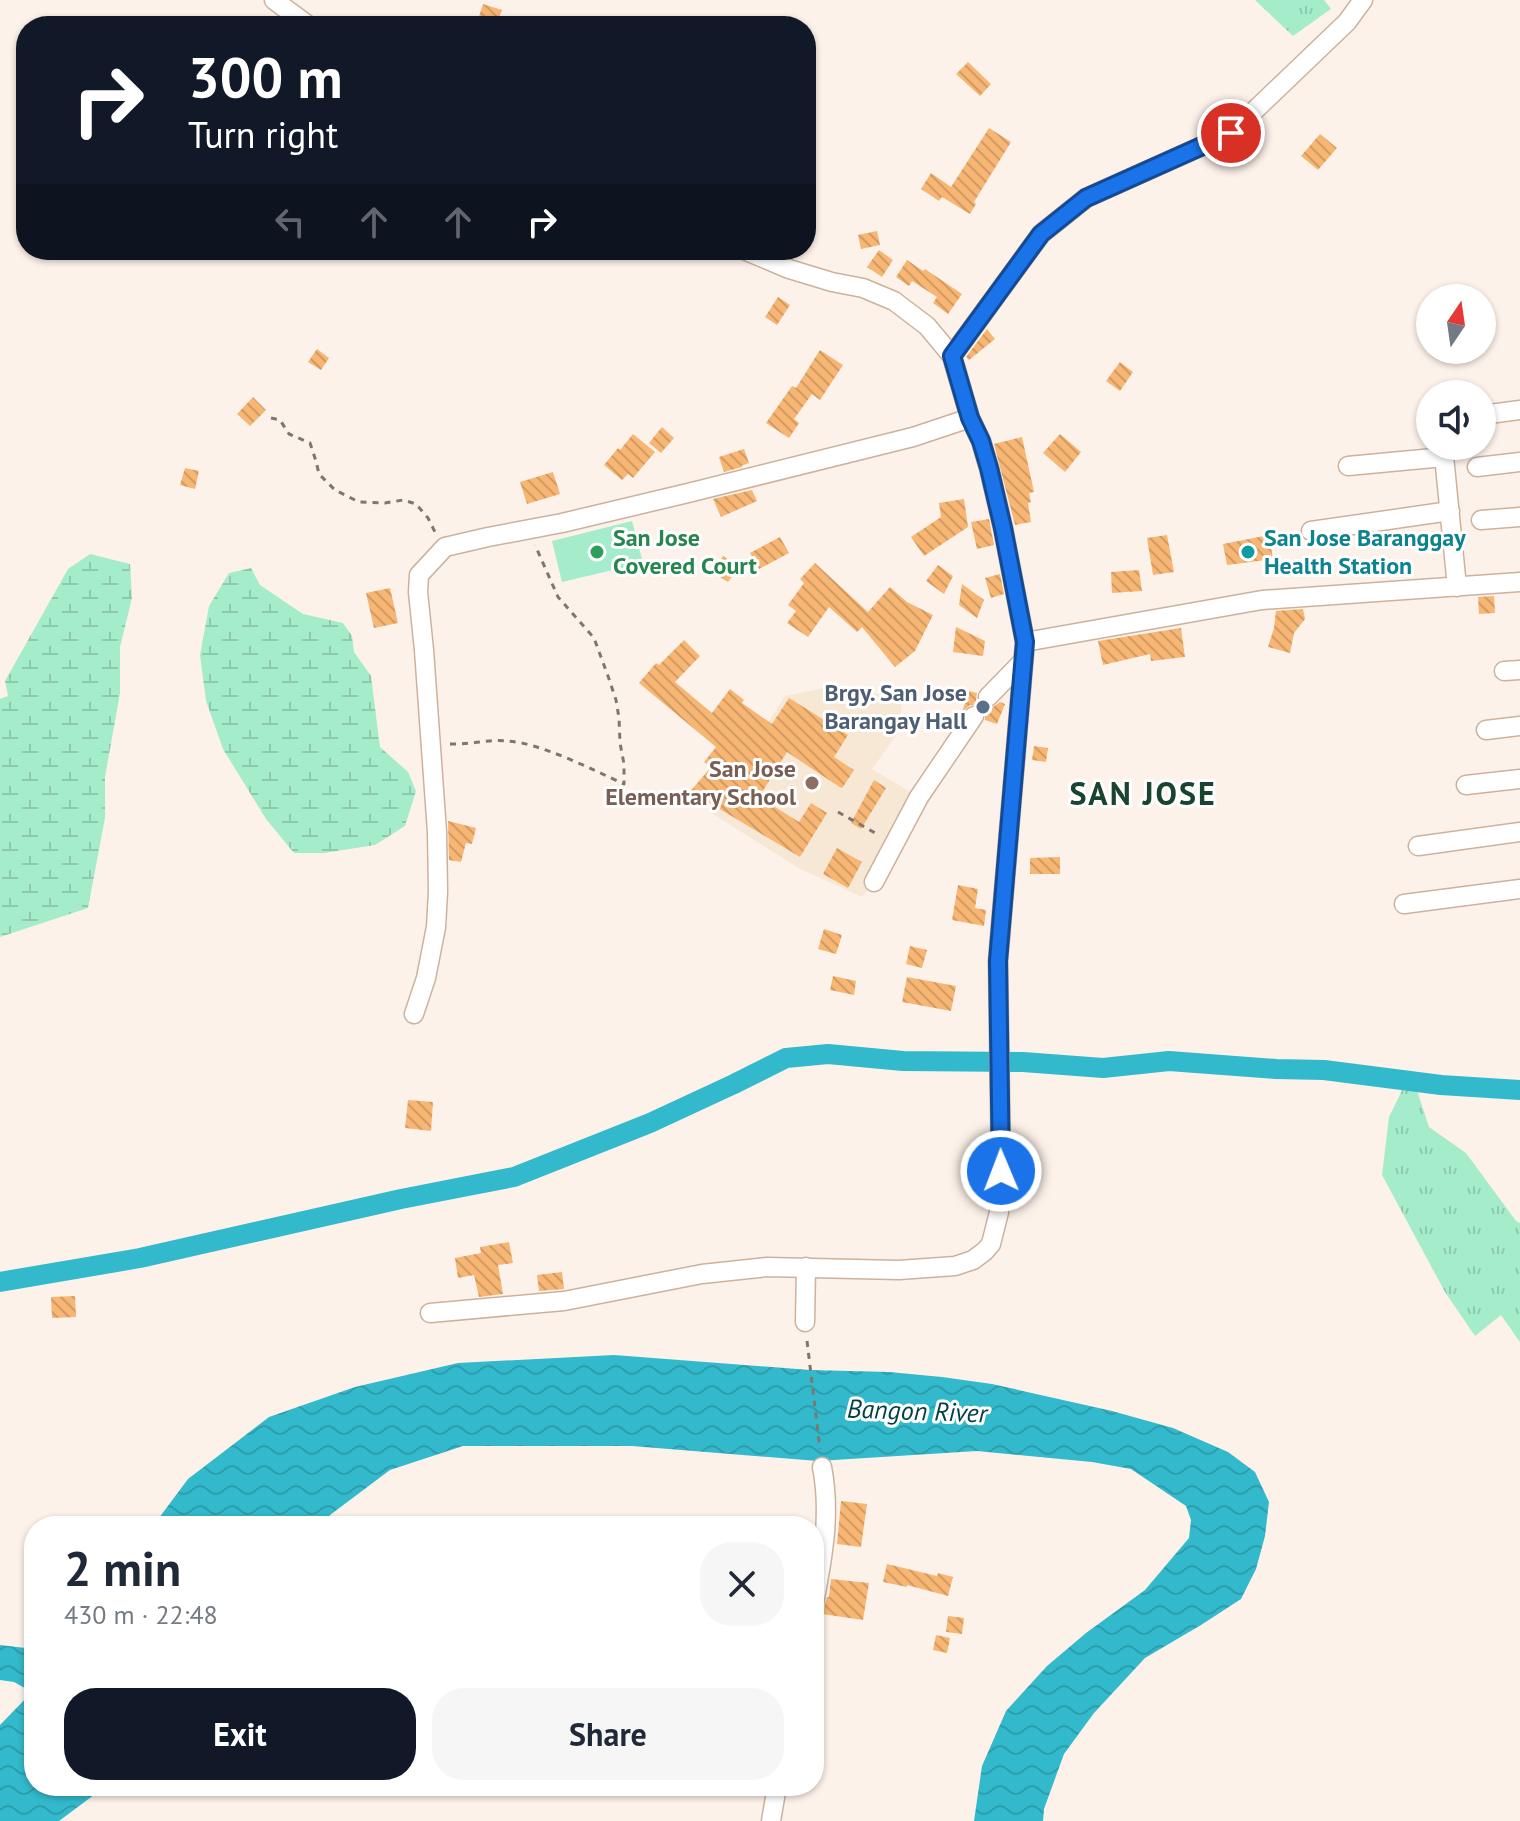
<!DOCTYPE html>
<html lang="en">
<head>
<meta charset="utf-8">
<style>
	:root { --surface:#fff; --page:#f6f6f7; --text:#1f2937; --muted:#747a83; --accent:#111827 }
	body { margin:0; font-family:"PT Sans",sans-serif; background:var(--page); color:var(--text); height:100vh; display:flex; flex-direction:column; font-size:30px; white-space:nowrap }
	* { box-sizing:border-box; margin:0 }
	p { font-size:26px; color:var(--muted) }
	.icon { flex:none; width:44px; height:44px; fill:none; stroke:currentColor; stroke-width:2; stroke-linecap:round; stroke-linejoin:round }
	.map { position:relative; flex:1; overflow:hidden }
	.side { position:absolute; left:24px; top:1516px; width:800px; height:280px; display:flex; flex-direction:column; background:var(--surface); border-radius:32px; box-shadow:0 2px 6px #0004 }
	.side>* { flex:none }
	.guide { position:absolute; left:16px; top:16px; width:800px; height:244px; border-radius:32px; box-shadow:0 2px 6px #0004; background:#111827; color:#fff; overflow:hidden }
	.needle { width:52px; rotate:13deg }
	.buttons { position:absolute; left:1416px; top:284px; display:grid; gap:16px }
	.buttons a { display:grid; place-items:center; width:80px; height:80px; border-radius:50%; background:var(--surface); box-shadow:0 2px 6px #0004; font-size:40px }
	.pin { position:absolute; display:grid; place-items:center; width:68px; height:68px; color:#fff; margin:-34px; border:4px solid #fff; border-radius:50%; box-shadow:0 2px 8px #0007 }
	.me { position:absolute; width:88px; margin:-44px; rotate:359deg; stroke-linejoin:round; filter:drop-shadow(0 0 6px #0008) }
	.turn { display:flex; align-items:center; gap:28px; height:168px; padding:0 40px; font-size:36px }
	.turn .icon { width:104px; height:104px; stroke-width:2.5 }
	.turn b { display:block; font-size:56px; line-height:68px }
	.lanes { display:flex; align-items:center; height:76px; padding:0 40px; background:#0003; justify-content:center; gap:40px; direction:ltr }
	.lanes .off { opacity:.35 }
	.round { display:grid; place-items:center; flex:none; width:84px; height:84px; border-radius:32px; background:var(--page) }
	.head { display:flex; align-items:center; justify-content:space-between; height:136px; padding:0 40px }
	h1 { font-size:48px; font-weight:800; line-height:60px }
	.cta { display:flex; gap:16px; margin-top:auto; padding:16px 40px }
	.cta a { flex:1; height:92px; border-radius:32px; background:var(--accent); color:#fff; font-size:32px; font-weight:800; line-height:92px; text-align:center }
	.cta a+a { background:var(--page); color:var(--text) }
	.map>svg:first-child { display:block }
	.education { fill:#f7e8d5 }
	.grass { fill:url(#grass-tufts) }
	.wetland { fill:url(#wetland-marsh) }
	.pitch { fill:#a5eccb }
	.water { fill:url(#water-waves) }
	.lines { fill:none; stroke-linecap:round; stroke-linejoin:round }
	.canal { stroke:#33b9cc; stroke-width:20 }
	.building { fill:url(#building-back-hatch) }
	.street-casing { stroke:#ccb29d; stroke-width:21 }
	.path { stroke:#80766f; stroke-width:3; stroke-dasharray:6 6; stroke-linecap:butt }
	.street { stroke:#fff; stroke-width:18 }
	.route-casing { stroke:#114b97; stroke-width:20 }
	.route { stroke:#1a73e8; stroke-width:14 }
	.leisure-dot { fill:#2e9e5b; stroke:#fff; stroke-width:3 }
	.culture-dot { fill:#0f9aa8; stroke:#fff; stroke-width:3 }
	.service-dot { fill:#5c6f8a; stroke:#fff; stroke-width:3 }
	.education-dot { fill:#8d6e63; stroke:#fff; stroke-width:3 }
	.labels { text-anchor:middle; stroke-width:6; stroke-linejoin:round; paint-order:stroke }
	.leisure-label { font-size:24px; font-weight:bold; fill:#27864d; stroke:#fff; text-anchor:start }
	.culture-label { font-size:24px; font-weight:bold; fill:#0d838f; stroke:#fff; text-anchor:start }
	.service-label { font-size:24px; font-weight:bold; fill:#4e5e75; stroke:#fff; text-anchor:end }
	.education-label { font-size:24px; font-weight:bold; fill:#785e54; stroke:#fff; text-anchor:end }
	.water-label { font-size:26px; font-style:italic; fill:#023f47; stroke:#fff }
	.district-label { font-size:32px; font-weight:bold; letter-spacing:2px; fill:#184430; stroke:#fff }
</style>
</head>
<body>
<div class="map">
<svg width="1520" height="1821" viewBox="0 0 1520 1821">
	<defs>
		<pattern id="grass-tufts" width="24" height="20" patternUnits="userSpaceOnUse" patternTransform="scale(2)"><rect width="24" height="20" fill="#a5eccb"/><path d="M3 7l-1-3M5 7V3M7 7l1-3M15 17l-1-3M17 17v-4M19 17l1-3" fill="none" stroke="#8dc9ad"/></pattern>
		<pattern id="wetland-marsh" width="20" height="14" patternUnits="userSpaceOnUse" patternTransform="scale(2)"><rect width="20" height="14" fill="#a5eccb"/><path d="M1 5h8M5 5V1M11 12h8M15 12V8" fill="none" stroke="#8dc9ad"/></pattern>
		<pattern id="water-waves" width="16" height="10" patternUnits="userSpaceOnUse" patternTransform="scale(2)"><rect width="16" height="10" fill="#33b9cc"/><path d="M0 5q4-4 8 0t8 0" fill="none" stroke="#2c9eae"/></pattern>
		<pattern id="building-back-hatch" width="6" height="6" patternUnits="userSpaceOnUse" patternTransform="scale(2)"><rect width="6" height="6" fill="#f7b673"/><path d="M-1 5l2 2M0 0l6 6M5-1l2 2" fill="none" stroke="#d39b62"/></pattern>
	</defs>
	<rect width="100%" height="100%" fill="#fdf2ea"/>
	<!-- education -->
	<path class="education" d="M835,686L902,699L900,730L872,769L919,797L874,882L862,897L800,869L710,812L785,696Z"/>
	<!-- grass -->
	<path class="grass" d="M1255,0H1324L1331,9L1293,36Z
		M1411,1072L1429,1127L1466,1153L1516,1221L1520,1223V1342L1501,1315L1475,1336L1445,1292L1382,1175L1389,1117Z"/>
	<!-- wetland -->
	<path class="wetland" d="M90,554L130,564L132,598L120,647V693L105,777V818L88,908L0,937V699L8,696L5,681L68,569Z
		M251,568L260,585L303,614L343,623L352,636L354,652L371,676L380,747L408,772L416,791L405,826L375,845L324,853H294L266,819L223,749L206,701L200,655L209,606L229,573Z"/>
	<!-- pitch -->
	<path class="pitch" d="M632,521L643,563L562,582L552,541Z"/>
	<!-- water -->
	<path class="water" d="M614,1355L810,1370L889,1372L942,1377L992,1384L1112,1411L1173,1428L1228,1452L1255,1472L1269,1502L1265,1536L1256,1569L1241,1599L1201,1625L1145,1658L1094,1713L1064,1754L1044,1809L1043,1821H974L982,1766L1006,1711L1047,1666L1086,1633L1145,1590L1189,1538L1191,1520L1186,1506L1131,1469L1092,1462L977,1451L818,1461L632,1446H463L390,1470L330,1515L322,1526H153L188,1479L269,1417L355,1387L458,1363Z
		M0,1645L34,1649V1786H106L59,1821H0V1725L32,1692L14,1682L0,1680Z"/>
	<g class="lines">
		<!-- canal -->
		<path class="canal" d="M0,1282L140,1258L401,1199L514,1177L650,1123L734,1084L786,1058L828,1054L903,1061L1023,1062L1103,1068L1169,1061L1276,1069L1324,1070L1441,1085L1520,1090"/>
	</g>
	<!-- building -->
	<path class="building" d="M483,4L502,10L496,26H476Z
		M968,62L991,84L980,96L956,74Z
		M989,128L1011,142L974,202L976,204L970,214L942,197L939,201L921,189L931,173L951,187Z
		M1320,134L1337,148L1318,170L1301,156Z
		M877,231L880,245L861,249L858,235Z
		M879,250L893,260L882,277L867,267Z
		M907,260L923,271L925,269L962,294L948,314L933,303L937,297L912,281L909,286L896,277Z
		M778,297L790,305L777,325L765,317Z
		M987,329L995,339L969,360L966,357Z
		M317,349L329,358L321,370L308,362Z
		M820,350L843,365L820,400L812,394L794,419L799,423L789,438L766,423L792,386L796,388Z
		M1120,362L1133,372L1120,391L1106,381Z
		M253,397L266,410L250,426L237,414Z
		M662,427L674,438L661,453L649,443Z
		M633,434L655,452L633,478L628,474L622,480L604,465L618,448L620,450Z
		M1060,434L1081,452L1065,472L1043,453Z
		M1022,437L1034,492L1029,493L1031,502L1028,503L1031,522L1015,525L994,444Z
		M744,449L749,463L741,466L742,467L724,472L719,457Z
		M185,468L199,471L195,489L180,485Z
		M553,472L560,494L527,504L520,482Z
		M752,490L757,501L721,517L713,499Z
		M964,499L968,527L924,556L911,537L941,517L939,503Z
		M989,519L994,545L977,549L971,522Z
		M1167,535L1174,572L1153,575L1147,538Z
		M1269,535L1273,559L1227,565L1223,544Z
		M780,537L789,553L759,569L750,553Z
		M723,556L739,567L728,582L713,572Z
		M815,563L868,612L890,587L907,602L933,615L915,651L895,667L862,627L857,632L829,607L808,637L787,623L796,611L788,605L804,583L800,579Z
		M938,565L953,576L944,594L926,581Z
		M1139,570L1142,591L1112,593L1111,572Z
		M1000,574L1004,594L991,598L985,578Z
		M962,584L984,600L977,618L959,605Z
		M390,588L398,623L374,628L366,593Z
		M1494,596L1495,613L1479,614L1478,597Z
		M1303,609L1305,619L1294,633L1290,653L1268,647L1274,628L1276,611Z
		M956,627L985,641L983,656L953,652Z
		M1181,628L1185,657L1151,661L1150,654L1103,665L1098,641Z
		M684,640L700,656L675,682L712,713L730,689L744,700L742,703L772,724L789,698L848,735L834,757L854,770L843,787L841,788L787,752L759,797L799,822L811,803L827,813L800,857L708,802L703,807L688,794L711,767L704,762L716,747L639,683L656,663L659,665Z
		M969,691L977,693L976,700L980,706L970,705L962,712Z
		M1000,702L1005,704L997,724L985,720V712L981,707L990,709Z
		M1034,746L1048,748L1046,762L1032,760Z
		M874,780L886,788L861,829L851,823Z
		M448,821L476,828L472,844L466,843L461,862L449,860Z
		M837,848L862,862L848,888L823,874Z
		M1060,857V874H1030V858Z
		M958,885L978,889L975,908L986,910L984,926L952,920Z
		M824,929L842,935L836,954L818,949Z
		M910,946L927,950L922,968L906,964Z
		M833,976L856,981L854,995L830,990Z
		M907,977L956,986L951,1011L902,1002Z
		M408,1100L433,1102L431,1131L405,1128Z
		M509,1242L513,1263L498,1265L503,1294L479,1297L474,1275L458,1278L455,1258L481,1253L480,1247Z
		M562,1272L564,1289L539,1291L537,1275Z
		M75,1296L76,1317L52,1318L51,1297Z
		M841,1501L867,1504L861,1547L837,1544Z
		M887,1564L937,1576L938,1573L953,1577L948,1596L907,1585V1587L883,1582Z
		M831,1579L869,1583L863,1620L822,1614L827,1597H829Z
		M948,1616L964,1618L962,1634L946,1632Z
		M936,1635L950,1638L947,1653L933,1650Z"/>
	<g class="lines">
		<defs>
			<path id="street" d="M274,0L309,26
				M744,250L789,269L832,282L863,288L894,301L927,326L952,356L970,418L981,441L989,468L1003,528L1025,642
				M952,356L1041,234L1086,198L1231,133L1347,22L1363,0
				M1482,415L1520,410
				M1443,446L1457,587
				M1348,466L1444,457
				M1477,467L1520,462
				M1481,520L1520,517
				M1311,531L1450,511
				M1504,671L1520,670
				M988,697L1023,661
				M1486,730L1520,726
				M1466,785L1520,779
				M1418,846L1520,832
				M874,882L919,797L974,716
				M1404,904L1520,889
				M414,1014L426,978L436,927L438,892L437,832L424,650L418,592L419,575L445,547L488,537L562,523L688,493L913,437L970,418
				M430,1313L564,1301L702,1274L767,1267L899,1270L955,1266L973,1260L985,1251L991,1244L999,1212L1001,1171L998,961L1025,642L1262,600L1520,582
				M805,1322L806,1267
				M814,1603C823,1557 831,1513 822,1467
				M771,1821L777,1786"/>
		</defs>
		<!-- street casing -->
		<use href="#street" class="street-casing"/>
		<!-- path -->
		<path class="path" d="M271,418L280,420L289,434L310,443L316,461L319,474L335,490L359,502L385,503L403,500L416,504L428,518L436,534
			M450,744C469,745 488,739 507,741C541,743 593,770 624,784V764L620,743L619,718L616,700L608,676L594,638L558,597L535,545
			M838,812L877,834
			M807,1341L820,1449"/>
		<!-- street -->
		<use href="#street" class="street"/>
	</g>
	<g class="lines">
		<defs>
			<path id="route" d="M1001,1171L998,961L1025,642L1003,528L989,468L981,441L970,418L952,356L1041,234L1086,198L1231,133"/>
		</defs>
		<!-- route casing -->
		<use href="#route" class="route-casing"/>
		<!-- route -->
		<use href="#route" class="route"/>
	</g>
	<!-- markers -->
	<circle class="leisure-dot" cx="597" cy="552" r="8"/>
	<circle class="culture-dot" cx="1248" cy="552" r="8"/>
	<circle class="service-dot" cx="983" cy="707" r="8"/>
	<circle class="education-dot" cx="812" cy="783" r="8"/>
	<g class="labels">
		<!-- leisure labels -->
		<g class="leisure-label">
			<text x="613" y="546">San Jose<tspan x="613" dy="28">Covered Court</tspan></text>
		</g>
		<!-- culture labels -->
		<g class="culture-label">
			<text x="1264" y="546">San Jose Baranggay<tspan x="1264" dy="28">Health Station</tspan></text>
		</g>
		<!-- service labels -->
		<g class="service-label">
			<text x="967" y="701">Brgy. San Jose<tspan x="967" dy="28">Barangay Hall</tspan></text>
		</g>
		<!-- education labels -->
		<g class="education-label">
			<text x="796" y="777">San Jose<tspan x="796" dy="28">Elementary School</tspan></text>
		</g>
		<!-- water labels -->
		<g class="water-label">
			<text transform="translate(917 1411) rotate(2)" y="9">Bangon River</text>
		</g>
		<!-- district labels -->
		<g class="district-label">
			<text x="1143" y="805">SAN JOSE</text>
		</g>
	</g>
</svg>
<div class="buttons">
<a><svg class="needle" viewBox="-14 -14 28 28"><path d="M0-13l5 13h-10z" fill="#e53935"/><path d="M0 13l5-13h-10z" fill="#747a83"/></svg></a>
<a><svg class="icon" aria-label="sound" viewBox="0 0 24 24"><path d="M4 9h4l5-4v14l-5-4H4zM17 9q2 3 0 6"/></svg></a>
</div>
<div class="pin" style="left:1231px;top:133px;background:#d93025"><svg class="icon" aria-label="arrive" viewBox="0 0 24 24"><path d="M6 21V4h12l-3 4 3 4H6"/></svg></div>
<svg class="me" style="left:1001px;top:1171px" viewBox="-20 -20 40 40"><circle r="17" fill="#1a73e8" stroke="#fff" stroke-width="3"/><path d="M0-11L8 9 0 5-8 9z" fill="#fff"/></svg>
<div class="guide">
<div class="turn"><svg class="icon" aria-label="right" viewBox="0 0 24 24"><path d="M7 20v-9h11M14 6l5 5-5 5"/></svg><div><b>300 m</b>Turn right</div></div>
<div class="lanes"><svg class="icon off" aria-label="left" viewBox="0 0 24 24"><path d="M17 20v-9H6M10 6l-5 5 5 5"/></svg><svg class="icon off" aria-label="ahead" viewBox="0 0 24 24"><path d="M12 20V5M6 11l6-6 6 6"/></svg><svg class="icon off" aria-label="ahead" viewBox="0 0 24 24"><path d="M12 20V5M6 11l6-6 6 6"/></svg><svg class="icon" aria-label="right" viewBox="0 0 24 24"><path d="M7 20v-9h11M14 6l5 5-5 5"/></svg></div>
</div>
<section class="side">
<div class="head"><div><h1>2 min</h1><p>430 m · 22:48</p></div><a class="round"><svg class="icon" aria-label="close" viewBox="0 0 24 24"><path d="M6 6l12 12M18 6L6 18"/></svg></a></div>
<div class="cta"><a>Exit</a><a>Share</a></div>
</section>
</div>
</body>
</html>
